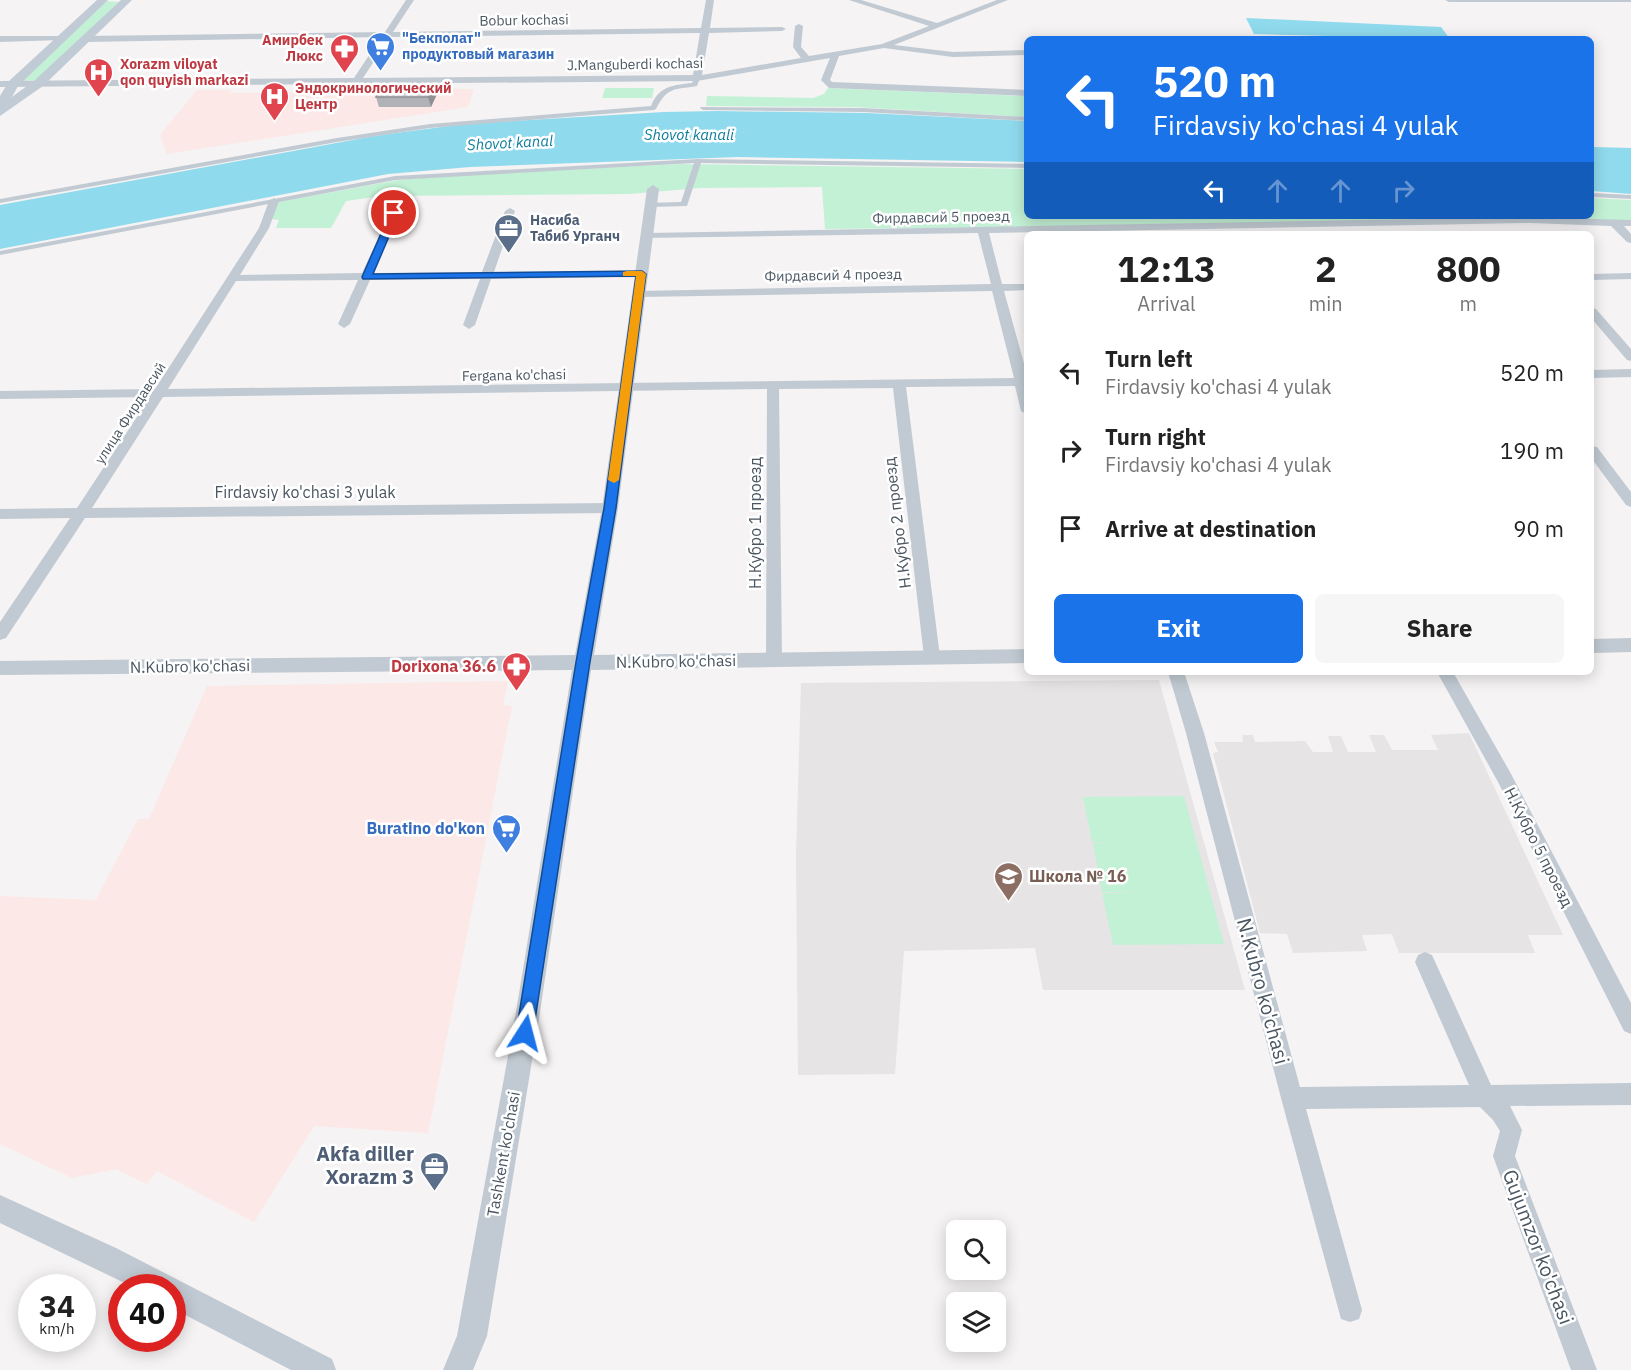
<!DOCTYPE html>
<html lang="en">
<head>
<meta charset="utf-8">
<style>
	:root { --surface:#fff; --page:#f6f6f6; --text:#222; --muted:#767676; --accent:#1a73e8 }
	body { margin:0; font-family:"IBM Plex Sans",sans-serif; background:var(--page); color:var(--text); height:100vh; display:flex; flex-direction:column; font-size:22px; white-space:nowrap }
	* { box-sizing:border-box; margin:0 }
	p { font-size:20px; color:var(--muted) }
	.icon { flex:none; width:33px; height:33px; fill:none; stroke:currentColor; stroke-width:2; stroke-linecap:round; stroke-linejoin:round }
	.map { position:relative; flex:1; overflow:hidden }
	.drawer { position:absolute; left:1024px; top:231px; width:570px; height:444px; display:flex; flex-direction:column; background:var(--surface); border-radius:9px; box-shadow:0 3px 15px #0003 }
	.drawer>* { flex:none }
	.hud { position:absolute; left:1024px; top:36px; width:570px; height:183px; border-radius:9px; box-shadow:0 3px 15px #0003; background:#1a73e8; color:#fff; overflow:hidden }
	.controls { position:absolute; left:946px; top:1220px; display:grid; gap:12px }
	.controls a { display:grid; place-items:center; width:60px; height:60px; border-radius:9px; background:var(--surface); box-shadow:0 3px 15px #0003; font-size:30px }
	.speed { position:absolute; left:18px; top:1274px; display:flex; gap:12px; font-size:30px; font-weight:700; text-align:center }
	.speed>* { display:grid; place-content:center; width:78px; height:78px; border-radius:50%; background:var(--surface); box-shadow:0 3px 15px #0003; line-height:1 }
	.speed small { font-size:15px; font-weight:400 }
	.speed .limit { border:9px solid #d22; background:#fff; color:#111 }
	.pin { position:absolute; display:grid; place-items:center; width:51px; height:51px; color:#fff; margin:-26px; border:3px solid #fff; border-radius:50%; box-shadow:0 2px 6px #0007 }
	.me { position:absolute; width:66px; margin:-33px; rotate:9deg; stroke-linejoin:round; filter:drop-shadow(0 0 4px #0008) }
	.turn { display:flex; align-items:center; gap:21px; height:126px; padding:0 30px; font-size:27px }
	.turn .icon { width:78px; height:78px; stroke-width:2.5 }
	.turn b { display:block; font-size:42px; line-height:51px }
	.lanes { display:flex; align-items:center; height:57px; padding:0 30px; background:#0003; justify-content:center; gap:30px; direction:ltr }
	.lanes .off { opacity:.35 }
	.eta { display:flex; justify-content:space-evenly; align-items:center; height:102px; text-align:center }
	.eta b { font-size:36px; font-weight:700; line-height:42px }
	.button { display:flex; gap:12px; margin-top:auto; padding:12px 30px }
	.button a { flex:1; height:69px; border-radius:9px; background:var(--accent); color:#fff; font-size:24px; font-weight:700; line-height:69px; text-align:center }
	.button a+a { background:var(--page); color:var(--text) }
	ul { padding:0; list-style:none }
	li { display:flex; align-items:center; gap:18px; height:78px; padding:0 30px }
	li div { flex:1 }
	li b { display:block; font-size:22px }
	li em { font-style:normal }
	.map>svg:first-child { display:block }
	.education { fill:#e6e4e5 }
	.medical { fill:#fce8e6 }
	.green { fill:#c3f1d5 }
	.water { fill:#90daee }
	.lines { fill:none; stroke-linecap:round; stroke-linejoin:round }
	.pedestrian { fill:#c1cad2; fill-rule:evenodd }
	.minor { fill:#c1cad2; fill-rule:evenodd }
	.tertiary { fill:#c1cad2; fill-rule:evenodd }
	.secondary { fill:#c1cbd6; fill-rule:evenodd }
	.wall { fill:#b0b2b7 }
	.shaded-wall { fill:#909195 }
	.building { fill:#cdcfd5; stroke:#909195; stroke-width:1.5 }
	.route { fill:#1a73e8; stroke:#114b97; stroke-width:1.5 }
	.slow { fill:#f59e0b }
	.labels { text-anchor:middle; stroke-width:5; stroke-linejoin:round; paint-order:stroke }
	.far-street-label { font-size:14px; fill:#4a5661; stroke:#fff }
	.far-shop-label { font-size:14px; font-weight:bold; fill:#366cbe; stroke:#fff; text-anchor:start }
	.far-health-label { font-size:14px; font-weight:bold; fill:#be3a42; stroke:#fff; text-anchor:start }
	.far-service-label { font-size:14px; font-weight:bold; fill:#4e5e75; stroke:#fff; text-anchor:start }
	.far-water-label { font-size:15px; font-style:italic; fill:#0c7c9b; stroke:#fff }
	.street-label { font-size:16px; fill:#4a5661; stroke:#fff }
	.health-label { font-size:16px; font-weight:bold; fill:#be3a42; stroke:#fff; text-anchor:end }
	.shop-label { font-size:16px; font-weight:bold; fill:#366cbe; stroke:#fff; text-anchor:end }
	.education-label { font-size:16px; font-weight:bold; fill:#785e54; stroke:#fff; text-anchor:start }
	.near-street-label { font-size:20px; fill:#4a5661; stroke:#fff }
	.near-service-label { font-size:20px; font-weight:bold; fill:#4e5e75; stroke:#fff; text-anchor:end }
</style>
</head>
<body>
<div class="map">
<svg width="1631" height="1370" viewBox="0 0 1631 1370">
	<rect width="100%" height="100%" fill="#f5f3f3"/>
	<!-- education -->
	<path class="education" d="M1159,680L1245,990H1043L1035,948L904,951L895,1074L798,1075L796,855L801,683Z
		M1469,733L1563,935H1528L1535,953H1399L1392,934L1362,935L1367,951L1293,953L1287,934L1260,933L1213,753L1218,752L1214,742H1243L1242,735H1253L1255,742L1305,741L1313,752H1333L1328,736H1341L1348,752H1376L1369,735H1384L1392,750H1438L1431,735Z"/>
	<!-- medical -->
	<path class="medical" d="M318,88L474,89L468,107L167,154L160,135L197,90H232L230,93L316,92Z
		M508,681L503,705L512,706L428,1133L314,1126L254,1222L157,1171L147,1184L116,1169L72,1178L0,1144V896L96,900L138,819H149L207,686Z"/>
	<!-- green -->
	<path class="green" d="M106,1L119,2L36,80L23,81V80Z
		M605,88H654L652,98H602Z
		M828,88L1027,96L1028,117L855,107L706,106L707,96L813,98L824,94Z
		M681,164L1027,169L1028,216H1592V198L1631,200V221L825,229L822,187L700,188L629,194L382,196L346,201L331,228H276L279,220L272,219L278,202L398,180L444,176Z
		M1184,796L1224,944L1113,945L1102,893L1145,892H1102L1093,843H1108L1092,842L1083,797Z"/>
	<!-- water -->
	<path class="water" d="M1246,18L1441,27L1450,39L1254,34Z
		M717,111L867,113L1027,121V162L738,157L470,167L388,174L0,249V205L374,136L464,124L664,112Z
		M1592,147L1631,148V194L1592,191Z"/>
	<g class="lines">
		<!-- pedestrian -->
		<path class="pedestrian" d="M697,76L700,78L697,86C674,90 668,86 656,109L654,110L430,128L337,142L0,203V199L337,138L430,124L651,106C659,86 673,85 692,83L694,78Z
			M701,107L863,108L1028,117V121L863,112L703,110L700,108Z
			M698,159L1028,164V168L701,163L687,206L651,207L647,205L648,203L681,202L694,163L395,180L0,255V251L395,176Z
			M1592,193L1631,195V199L1592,197Z"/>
		<!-- minor -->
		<path class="minor" d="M406,0H414L393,32L701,28L706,0H714L710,28L782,27L786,29L782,31L709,33L702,75L801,58L793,47L795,26L799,24L803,26L801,47L809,56L882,44L929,26L849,0H861L937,23L997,0H1008L894,45L953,52L1028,50V55L953,57L884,48L839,56L830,80L832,82L1028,90V96L829,88L821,80L830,58L697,81L0,87V81L354,78L381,37L86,42L82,39L86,36L385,32ZM700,33L693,75L363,78L390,37Z
			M1445,0H1631V2H1449Z
			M0,36H61L65,38L61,40L0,42Z
			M274,198L279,201L269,228L240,275L362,273L390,213L395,210L400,213L373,273L482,272L505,211L510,208L515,211L494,272L641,271L647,274L641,277L491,279L475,325L469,329L463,325L480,279L370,280L350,324L344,328L338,324L358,280L236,281L168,389L1014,378L992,291L639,297L633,294L639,291L991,284L978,233L643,238V234L647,233L1530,217L1631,220V226H1624L1631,234V243L1627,242L1611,226L1530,223L989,233L1002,284H1028V290L1004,291L1028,378V415L1021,411L1015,386L906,387L940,657L938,661L932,663L926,661L924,657L893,388L779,389L782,660L780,664L774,666L768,664L766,660L767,389L163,397L92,508L610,503L617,508L610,513L85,518L6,638L0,640V622L70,518L0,519V509L77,508L150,397L0,399V391L155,389L259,228L269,201Z
			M1631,273V279L1592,280V274Z
			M1592,308L1596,309L1631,349V361L1627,360L1592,319Z
			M1631,369V377L1592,378V370Z
			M1592,446L1597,447L1631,492V507L1626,505L1592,459Z
			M1168,672H1184L1204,733L1300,1087L1469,1085L1415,962L1418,955L1425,952L1432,955L1491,1085L1631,1083V1105L1510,1106L1522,1130L1515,1156L1597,1370H1571L1493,1156L1500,1131L1493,1120L1480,1107L1306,1109L1362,1310L1359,1319L1350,1322L1341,1319L1281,1098L1186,733Z
			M1437,672H1453L1510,772L1631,1003V1034L1624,1031L1498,782Z"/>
		<!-- tertiary -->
		<path class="tertiary" d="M653,185L659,189L618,508L594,655L1028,649V663L591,670L540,1012L487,1336L473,1370H443L457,1336L516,1012L572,670L0,675V661L575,655L602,508L647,189Z
			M1631,638V652L1592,653V639Z
			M0,1195L116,1248L332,1359L336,1370H291L172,1308V1287H133L0,1223Z"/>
		<!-- secondary -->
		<path class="secondary" d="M97,0H108L18,86L12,97L35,80L121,0H132L43,86L0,116V96L9,81Z"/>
	</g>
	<!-- wall -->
	<path class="wall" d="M437,94L431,107H379L376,97Z"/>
	<!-- shaded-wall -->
	<path class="shaded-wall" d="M434,85L437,94L431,107L428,97Z"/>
	<!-- building -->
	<path class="building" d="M384,85H434L428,97H376Z"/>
	<!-- route -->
	<path class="route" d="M394,210L399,213L373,274L642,271L646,274L616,508L590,662L533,1033L531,1039L525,1041L518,1039L516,1033L576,662L604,508L636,276L363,279L362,277L390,213Z"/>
	<!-- slow -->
	<path class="slow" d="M627,271H642L646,274L619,480L614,483L608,480L636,276H623V272Z"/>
	<!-- icons -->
	<defs>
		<symbol id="supermarket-pin" viewBox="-11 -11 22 30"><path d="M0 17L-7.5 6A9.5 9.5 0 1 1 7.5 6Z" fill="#3f7fe0" stroke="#fff"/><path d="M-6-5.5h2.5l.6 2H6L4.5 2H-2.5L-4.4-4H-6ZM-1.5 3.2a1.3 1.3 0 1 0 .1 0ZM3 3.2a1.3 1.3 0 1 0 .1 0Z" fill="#fff"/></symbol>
		<symbol id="pharmacy-pin" viewBox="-11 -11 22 30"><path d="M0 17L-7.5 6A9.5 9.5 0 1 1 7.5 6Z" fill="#e0444e" stroke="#fff"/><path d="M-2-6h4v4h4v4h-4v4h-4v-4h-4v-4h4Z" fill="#fff"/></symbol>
		<symbol id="hospital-pin" viewBox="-11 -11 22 30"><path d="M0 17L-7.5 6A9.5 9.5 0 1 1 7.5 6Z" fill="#e0444e" stroke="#fff"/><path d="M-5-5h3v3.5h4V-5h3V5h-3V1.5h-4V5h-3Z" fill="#fff"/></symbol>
		<symbol id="office-pin" viewBox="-11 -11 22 30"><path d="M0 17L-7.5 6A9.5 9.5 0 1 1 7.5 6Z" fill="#5c6f8a" stroke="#fff"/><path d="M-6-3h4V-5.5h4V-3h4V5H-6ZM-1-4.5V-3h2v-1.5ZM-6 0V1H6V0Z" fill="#fff"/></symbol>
		<symbol id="school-pin" viewBox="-11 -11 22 30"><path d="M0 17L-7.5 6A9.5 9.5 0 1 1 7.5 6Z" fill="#8d6e63" stroke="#fff"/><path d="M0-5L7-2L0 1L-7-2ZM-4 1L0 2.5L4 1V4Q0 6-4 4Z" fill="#fff"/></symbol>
	</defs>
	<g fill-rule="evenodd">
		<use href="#supermarket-pin" x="364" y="30" width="33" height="45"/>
		<use href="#pharmacy-pin" x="328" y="32" width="33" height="45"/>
		<use href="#hospital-pin" x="82" y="56" width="33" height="45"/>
		<use href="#hospital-pin" x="258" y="80" width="33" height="45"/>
		<use href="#office-pin" x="492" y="212" width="33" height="45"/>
		<use href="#pharmacy-pin" x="500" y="650" width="33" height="45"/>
		<use href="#supermarket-pin" x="490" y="812" width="33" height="45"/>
		<use href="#school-pin" x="992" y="860" width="33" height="45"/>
		<use href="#office-pin" x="418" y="1150" width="33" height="45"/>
	</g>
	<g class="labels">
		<!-- far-street labels -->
		<g class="far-street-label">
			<text transform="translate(524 20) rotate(-1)" y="5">Bobur kochasi</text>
			<text transform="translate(635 64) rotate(-1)" y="5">J.Manguberdi kochasi</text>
			<text transform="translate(941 217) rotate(-1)" y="5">Фирдавсий 5 проезд</text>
			<text transform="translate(833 275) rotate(-1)" y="5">Фирдавсий 4 проезд</text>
			<text transform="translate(514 375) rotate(-1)" y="5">Fergana ko'chasi</text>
			<text transform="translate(130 413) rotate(-57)" y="5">улица Фирдавсий</text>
		</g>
		<!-- far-shop labels -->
		<g class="far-shop-label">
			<text x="402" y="43">"Бекполат"<tspan x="402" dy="16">продуктовый магазин</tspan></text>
		</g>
		<!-- far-health labels -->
		<g class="far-health-label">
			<text x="323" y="45" text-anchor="end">Амирбек<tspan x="323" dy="16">Люкс</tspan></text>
			<text x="120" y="69">Xorazm viloyat<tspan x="120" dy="16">qon quyish markazi</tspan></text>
			<text x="295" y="93">Эндокринологический<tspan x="295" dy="16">Центр</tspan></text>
		</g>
		<!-- far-service labels -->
		<g class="far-service-label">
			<text x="530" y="225">Насиба<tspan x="530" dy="16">Табиб Урганч</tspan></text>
		</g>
		<!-- far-water labels -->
		<g class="far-water-label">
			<text x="689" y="140">Shovot kanali</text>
			<text transform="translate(510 143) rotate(-3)" y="5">Shovot kanal</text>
		</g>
		<!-- street labels -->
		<g class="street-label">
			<text x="305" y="498">Firdavsiy ko'chasi 3 yulak</text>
			<text transform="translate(755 523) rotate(-90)" y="6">Н.Кубро 1 проезд</text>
			<text transform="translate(897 523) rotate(-97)" y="6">Н.Кубро 2 проезд</text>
			<text transform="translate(676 661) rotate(-1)" y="6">N.Kubro ko'chasi</text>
			<text transform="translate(190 666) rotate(-1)" y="6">N.Kubro ko'chasi</text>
			<text transform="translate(1539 847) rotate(63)" y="6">Н.Кубро 5 проезд</text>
			<text transform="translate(503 1154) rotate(-80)" y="6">Tashkent ko'chasi</text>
		</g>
		<!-- health labels -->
		<g class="health-label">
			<text x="496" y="672">Dorixona 36.6</text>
		</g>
		<!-- shop labels -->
		<g class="shop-label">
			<text x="485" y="834">Buratino do'kon</text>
		</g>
		<!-- education labels -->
		<g class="education-label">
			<text x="1029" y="882">Школа № 16</text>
		</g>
		<!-- near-street labels -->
		<g class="near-street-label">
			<text transform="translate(1263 991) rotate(75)" y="7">N.Kubro ko'chasi</text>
			<text transform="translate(1538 1247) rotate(69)" y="7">Gujumzor ko'chasi</text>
		</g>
		<!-- near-service labels -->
		<g class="near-service-label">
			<text x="414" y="1161">Akfa diller<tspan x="414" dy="23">Xorazm 3</tspan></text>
		</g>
	</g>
</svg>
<div class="controls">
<a><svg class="icon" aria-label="search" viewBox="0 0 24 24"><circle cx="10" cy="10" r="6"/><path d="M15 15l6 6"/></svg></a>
<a><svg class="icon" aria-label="layers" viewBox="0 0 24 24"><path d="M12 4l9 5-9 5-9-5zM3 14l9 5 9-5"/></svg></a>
</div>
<div class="speed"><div>34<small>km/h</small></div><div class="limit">40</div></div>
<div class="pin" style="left:394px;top:213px;background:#d93025"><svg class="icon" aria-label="arrive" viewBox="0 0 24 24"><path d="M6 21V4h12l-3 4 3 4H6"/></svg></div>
<svg class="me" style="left:525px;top:1033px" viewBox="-20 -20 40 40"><path d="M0-17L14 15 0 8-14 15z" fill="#1a73e8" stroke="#fff" stroke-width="4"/></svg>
<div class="hud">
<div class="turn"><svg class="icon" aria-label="left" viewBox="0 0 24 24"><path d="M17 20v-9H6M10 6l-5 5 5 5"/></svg><div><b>520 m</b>Firdavsiy ko'chasi 4 yulak</div></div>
<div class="lanes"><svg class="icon" aria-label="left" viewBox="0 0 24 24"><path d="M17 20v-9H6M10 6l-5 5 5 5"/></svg><svg class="icon off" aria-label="ahead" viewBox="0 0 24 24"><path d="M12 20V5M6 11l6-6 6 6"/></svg><svg class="icon off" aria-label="ahead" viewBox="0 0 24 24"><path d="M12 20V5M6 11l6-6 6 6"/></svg><svg class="icon off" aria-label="right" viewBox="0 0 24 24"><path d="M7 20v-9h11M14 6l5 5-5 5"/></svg></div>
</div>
<section class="drawer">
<div class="eta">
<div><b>12:13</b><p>Arrival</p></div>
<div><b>2</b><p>min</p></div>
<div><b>800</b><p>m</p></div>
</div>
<ul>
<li><svg class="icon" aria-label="left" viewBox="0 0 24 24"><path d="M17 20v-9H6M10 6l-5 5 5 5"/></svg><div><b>Turn left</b><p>Firdavsiy ko'chasi 4 yulak</p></div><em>520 m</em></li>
<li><svg class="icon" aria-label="right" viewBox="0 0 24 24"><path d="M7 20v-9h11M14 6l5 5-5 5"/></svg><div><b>Turn right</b><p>Firdavsiy ko'chasi 4 yulak</p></div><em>190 m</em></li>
<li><svg class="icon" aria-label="arrive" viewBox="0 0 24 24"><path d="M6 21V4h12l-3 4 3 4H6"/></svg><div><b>Arrive at destination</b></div><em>90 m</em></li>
</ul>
<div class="button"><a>Exit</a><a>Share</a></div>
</section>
</div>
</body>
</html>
